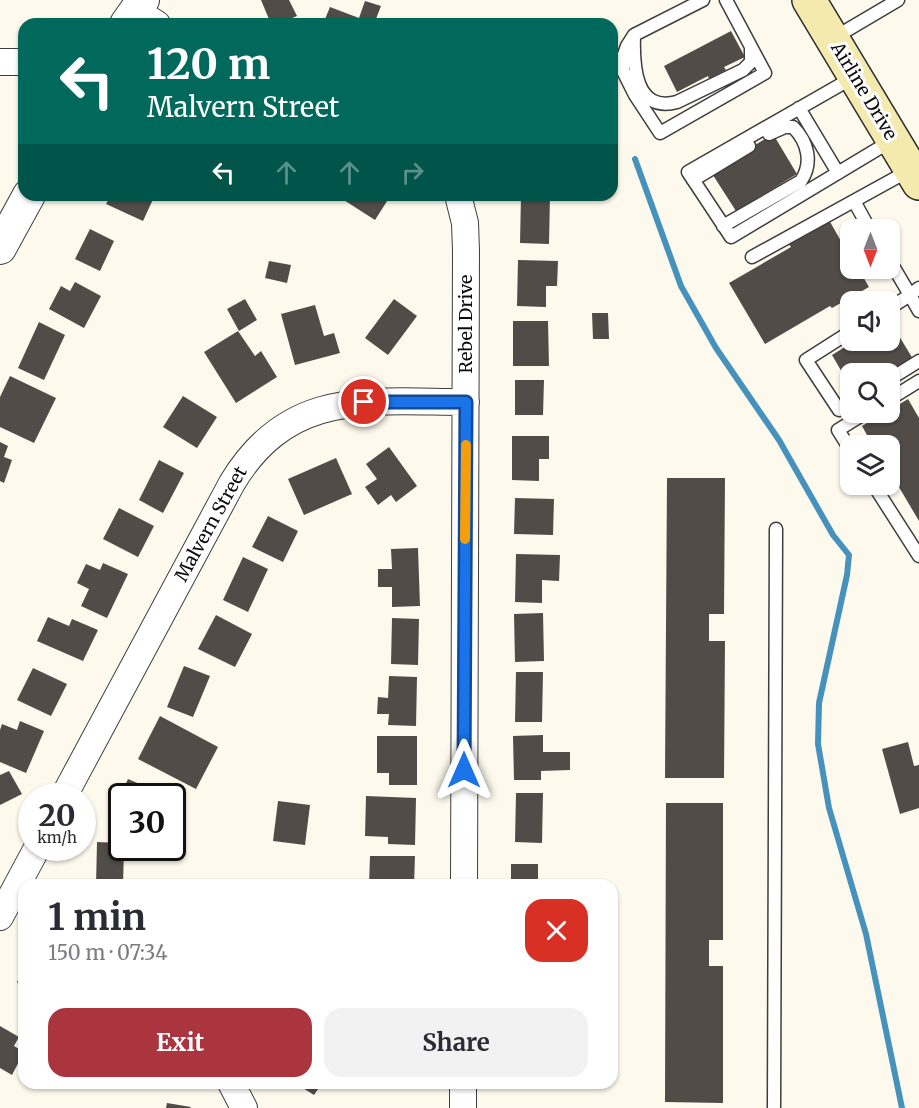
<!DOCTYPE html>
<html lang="en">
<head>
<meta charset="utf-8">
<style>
	:root { --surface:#fff; --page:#f2f2f3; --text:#2b2b33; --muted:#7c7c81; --accent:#aa353f }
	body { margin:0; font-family:Merriweather,serif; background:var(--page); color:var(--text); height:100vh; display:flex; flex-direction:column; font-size:22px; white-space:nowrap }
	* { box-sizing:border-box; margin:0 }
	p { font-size:20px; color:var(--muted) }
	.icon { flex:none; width:33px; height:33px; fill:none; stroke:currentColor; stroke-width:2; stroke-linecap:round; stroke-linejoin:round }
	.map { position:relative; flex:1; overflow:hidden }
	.drawer { position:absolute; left:18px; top:879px; width:600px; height:210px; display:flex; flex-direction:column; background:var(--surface); border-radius:18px; box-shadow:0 2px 4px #0004 }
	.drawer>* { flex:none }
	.top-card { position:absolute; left:18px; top:18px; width:600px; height:183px; border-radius:18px; box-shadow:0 2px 4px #0004; background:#00695c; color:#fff; overflow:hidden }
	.needle { width:39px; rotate:180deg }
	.controls { position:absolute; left:840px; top:219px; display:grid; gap:12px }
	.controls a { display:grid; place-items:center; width:60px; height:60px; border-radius:12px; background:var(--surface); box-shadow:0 2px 4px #0004; font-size:30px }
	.speed { position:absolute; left:18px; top:783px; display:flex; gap:12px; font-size:30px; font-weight:700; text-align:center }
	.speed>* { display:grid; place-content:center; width:78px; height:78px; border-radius:50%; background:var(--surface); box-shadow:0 2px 4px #0004; line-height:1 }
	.speed small { font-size:15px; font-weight:400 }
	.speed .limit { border:3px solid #111; border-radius:9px; background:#fff; color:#111 }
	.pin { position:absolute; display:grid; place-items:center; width:51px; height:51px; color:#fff; margin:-26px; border:3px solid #fff; border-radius:50%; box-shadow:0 2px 6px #0007 }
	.me { position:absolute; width:66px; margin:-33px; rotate:0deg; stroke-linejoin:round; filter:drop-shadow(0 0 4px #0008) }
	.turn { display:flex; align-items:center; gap:21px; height:126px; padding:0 30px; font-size:27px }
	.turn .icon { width:78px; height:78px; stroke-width:2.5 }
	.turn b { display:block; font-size:42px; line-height:51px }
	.lanes { display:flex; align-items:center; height:57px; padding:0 30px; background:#0003; justify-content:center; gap:30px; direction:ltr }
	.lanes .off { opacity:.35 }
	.round { display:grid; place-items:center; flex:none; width:63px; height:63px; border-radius:18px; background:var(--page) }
	.headline { display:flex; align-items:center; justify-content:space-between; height:102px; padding:0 30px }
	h1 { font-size:36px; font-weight:700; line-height:45px }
	.cta { display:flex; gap:12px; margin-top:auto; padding:12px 30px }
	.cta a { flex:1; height:69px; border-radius:18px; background:var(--accent); color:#fff; font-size:24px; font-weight:700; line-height:69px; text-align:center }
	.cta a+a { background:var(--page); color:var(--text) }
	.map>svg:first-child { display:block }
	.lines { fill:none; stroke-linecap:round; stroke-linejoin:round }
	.stream { stroke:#4692bc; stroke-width:6 }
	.building { fill:#524c49 }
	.service-casing { stroke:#3e3e3e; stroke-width:15 }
	.minor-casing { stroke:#3e3e3e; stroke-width:28 }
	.tertiary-casing { stroke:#3e3e3e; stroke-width:34 }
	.secondary-casing { stroke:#2d2d2d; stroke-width:36 }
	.service { stroke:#fff; stroke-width:12 }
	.minor { stroke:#fff; stroke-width:26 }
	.tertiary { stroke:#fff; stroke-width:32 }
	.secondary { stroke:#f5eaae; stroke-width:33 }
	.route-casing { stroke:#114b97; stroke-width:15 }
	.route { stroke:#1a73e8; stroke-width:10 }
	.slow { stroke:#f59e0b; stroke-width:10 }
	.labels { text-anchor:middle; stroke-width:6; stroke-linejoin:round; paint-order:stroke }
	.street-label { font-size:18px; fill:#0b0b0b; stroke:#fff }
</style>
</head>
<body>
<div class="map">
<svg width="919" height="1108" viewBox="0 0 919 1108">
	<rect width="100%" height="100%" fill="#fdf9ec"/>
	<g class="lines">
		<!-- stream -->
		<path class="stream" d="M635,159L681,286L716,348L779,440L833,535L849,555L847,575L819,703L818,744L829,808L866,934L902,1108"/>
	</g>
	<!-- building -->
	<path class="building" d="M261,0H289L297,16L278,24H271Z
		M365,1L381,6L374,24H323L330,7L359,18Z
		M731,31L745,57L724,67L726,70L709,79L708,76L677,92L664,66Z
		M773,134L797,174L736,211L711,172Z
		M111,195H155L143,221L106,204Z
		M336,195H391L375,220Z
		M521,195H550L549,244L520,243Z
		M829,220L850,257V268H858L869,287L832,308L830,306L765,344L729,283L791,247L788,243Z
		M90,229L114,241L100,271L75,259Z
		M518,260L558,261L557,286H546V307L517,306Z
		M269,261L291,265L287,283L265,278Z
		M75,282L101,296L84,328L49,309L61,286L70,291Z
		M245,299L257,320L239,331L227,309Z
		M394,299L417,316L388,355L365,338Z
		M315,305L324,336L334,333L340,353L295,365L281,314Z
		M592,313H608L609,339H593Z
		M513,321H548L549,366H513Z
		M890,321L913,359L888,374H850V386L832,355L856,340H890Z
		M39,322L65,335L44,380L18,368Z
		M238,331L255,356L261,351L277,377L236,403L204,352Z
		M10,376L56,398L34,443L0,427V397Z
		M515,380H544L543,415H515Z
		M183,396L217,417L197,448L163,427Z
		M908,399L919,418V521L890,472V446H873L862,426L885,412H890V410Z
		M512,436H549V459H539V481L512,480Z
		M0,442L8,446L4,457L12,460L4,483L0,481Z
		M389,447L417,486L396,502L391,495L378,505L365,487L377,479L366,464Z
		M336,458L352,494L304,515L288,479Z
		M159,460L184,473L163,513L139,500Z
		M667,478H725L724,614H709V641H725L724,778H665Z
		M515,498L554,499L553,535L514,534Z
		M119,508L154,526L138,557L103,539Z
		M268,516L298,531L283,562L252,547Z
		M418,548L420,606L392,607V587H378V569H392L391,549Z
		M516,554L560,555L559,581L542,580V603L515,602Z
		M243,557L268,569L248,612L223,600Z
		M103,563L128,574L107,618L81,606L89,589L77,583L86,564L100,570Z
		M543,613L544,661L515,662L514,614Z
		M216,615L252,634L235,667L198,649Z
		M48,617L69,626L72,619L98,630L83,661L37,641Z
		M392,618L419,619L418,665L391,664Z
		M184,666L210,676L193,717L167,707Z
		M33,668L67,684L51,716L17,700Z
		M516,672H543L542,722H515Z
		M389,676L417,677L416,726L388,725L389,714H377L378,697L388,698Z
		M160,716L218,747L196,789L138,759Z
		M20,721L44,731L26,773L0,762V730L2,724L17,730Z
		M543,735V752H570V770L541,771V780H514L513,736Z
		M377,736H417V785H389V773H377Z
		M908,742L914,766L919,765V808L900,814L882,749Z
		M9,771L22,794L0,805V775Z
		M128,779L163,794L162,796H122V810L115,807Z
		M516,793H543L542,843L515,842Z
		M366,796L416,798L415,845L388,844V837L365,836Z
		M278,801L310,805L305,845L273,841Z
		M666,803H723V940H709V966H723V1103L665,1102Z
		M97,842L122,843V848H124L123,885H96Z
		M370,856H415L414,885H369Z
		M511,864H538V885H511Z
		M24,979V1001L17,981Z
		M0,1026L19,1037L14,1046L24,1052L12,1075L0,1068Z
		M295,1083H322L314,1095Z
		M167,1103L191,1107L190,1108H166Z"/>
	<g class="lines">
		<defs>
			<path id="service" d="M703,0L634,35L627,46L623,57V71L635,95L660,133L765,73L726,0
				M634,36C633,66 635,113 677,102L743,70L751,62V48
				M832,39L898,0
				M854,77L688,172L731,237L891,141
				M799,108L838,173
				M693,180L749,146
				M854,201L870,230
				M723,226L801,181C813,163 808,142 793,127H785L769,134
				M752,257L910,170
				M890,261L910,295L890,308
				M919,288L910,295L919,311
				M850,332L806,360L839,410L850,403
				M890,379L919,361
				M890,399L919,381
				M850,449L838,430L867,412
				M873,484L919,556
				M774,1108L776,529"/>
			<path id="minor" d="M135,10L157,24
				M0,62H24
				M458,195L465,223L466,251L464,885
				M64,796L232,483C289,388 369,402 466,402
				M0,917L37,848
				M231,1083L244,1108
				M463,1108V1083"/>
			<path id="tertiary" d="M126,24L143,0
				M0,248L29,195"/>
			<path id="secondary" d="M809,0L919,183"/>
		</defs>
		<!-- service casing -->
		<use href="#service" class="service-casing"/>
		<!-- minor casing -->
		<use href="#minor" class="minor-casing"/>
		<!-- tertiary casing -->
		<use href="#tertiary" class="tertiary-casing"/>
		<!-- secondary casing -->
		<use href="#secondary" class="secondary-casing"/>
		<!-- service -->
		<use href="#service" class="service"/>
		<!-- minor -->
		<use href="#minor" class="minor"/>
		<!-- tertiary -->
		<use href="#tertiary" class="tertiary"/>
		<!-- secondary -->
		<use href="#secondary" class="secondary"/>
	</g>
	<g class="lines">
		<defs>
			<path id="route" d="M364,402H466L464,770"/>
		</defs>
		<!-- route casing -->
		<use href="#route" class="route-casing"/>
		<!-- route -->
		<use href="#route" class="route"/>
		<!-- slow -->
		<path class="slow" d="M465,539L466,445"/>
	</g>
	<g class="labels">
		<!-- street labels -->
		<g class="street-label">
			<text transform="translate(864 91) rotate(59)" y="6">Airline Drive</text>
			<text transform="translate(466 324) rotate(-90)" y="6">Rebel Drive</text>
			<text transform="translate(211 524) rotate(-61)" y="6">Malvern Street</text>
		</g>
	</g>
</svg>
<div class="controls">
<a><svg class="needle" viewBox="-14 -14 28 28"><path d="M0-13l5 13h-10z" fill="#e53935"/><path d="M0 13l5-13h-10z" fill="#7c7c81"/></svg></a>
<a><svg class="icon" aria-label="sound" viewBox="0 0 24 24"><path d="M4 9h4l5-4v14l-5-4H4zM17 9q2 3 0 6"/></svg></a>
<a><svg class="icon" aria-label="search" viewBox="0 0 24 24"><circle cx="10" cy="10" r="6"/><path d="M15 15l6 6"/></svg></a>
<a><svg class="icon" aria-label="layers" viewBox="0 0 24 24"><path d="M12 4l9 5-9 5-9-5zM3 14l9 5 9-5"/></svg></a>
</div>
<div class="speed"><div>20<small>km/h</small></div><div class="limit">30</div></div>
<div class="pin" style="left:364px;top:402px;background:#d93025"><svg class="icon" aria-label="arrive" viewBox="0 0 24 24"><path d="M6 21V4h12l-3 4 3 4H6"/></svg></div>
<svg class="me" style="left:464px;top:770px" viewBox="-20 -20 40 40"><path d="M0-17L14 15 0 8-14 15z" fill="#1a73e8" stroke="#fff" stroke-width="4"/></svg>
<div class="top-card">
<div class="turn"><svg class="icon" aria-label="left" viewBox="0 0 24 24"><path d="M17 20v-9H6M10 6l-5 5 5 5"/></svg><div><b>120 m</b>Malvern Street</div></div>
<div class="lanes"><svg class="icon" aria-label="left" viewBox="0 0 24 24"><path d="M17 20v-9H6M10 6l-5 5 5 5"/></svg><svg class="icon off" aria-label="ahead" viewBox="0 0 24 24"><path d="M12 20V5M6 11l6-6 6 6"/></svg><svg class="icon off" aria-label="ahead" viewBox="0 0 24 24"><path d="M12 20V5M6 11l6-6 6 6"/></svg><svg class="icon off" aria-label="right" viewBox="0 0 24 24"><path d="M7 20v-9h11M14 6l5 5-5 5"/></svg></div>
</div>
<section class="drawer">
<div class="headline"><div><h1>1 min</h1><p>150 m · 07:34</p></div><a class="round" style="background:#d93025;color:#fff"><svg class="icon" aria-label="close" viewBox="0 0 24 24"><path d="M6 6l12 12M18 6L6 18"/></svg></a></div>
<div class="cta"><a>Exit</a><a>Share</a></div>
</section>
</div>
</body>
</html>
